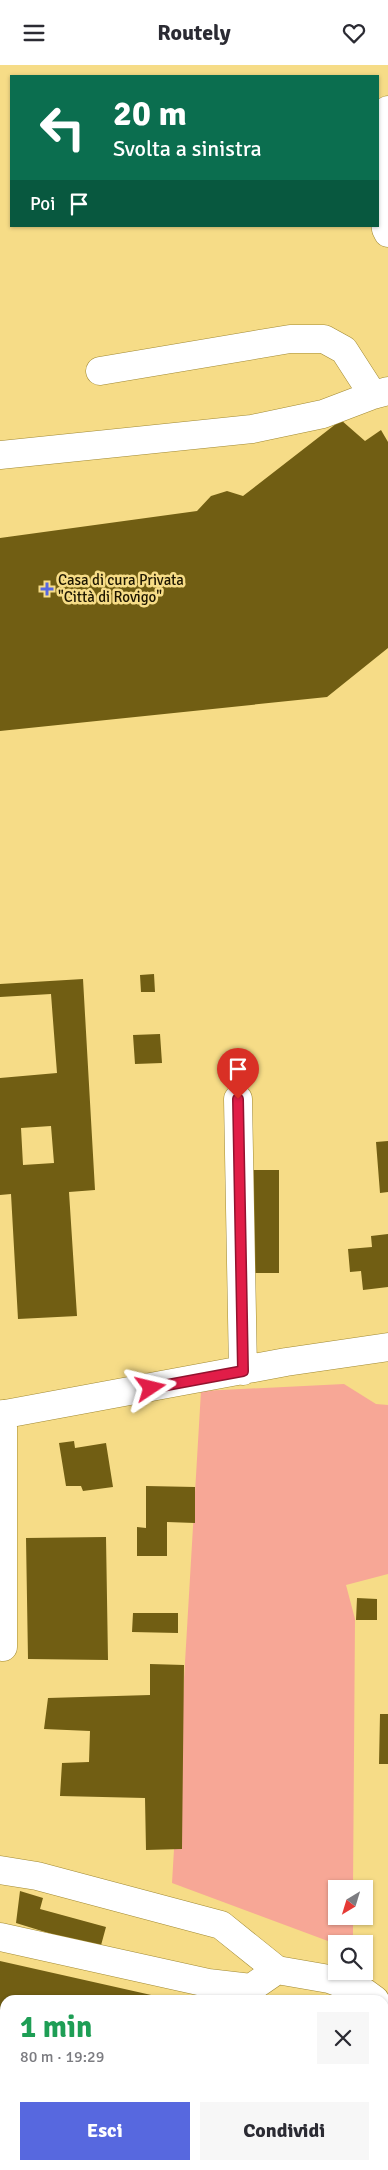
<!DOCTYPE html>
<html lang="it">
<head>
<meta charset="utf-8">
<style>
	:root { --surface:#fff; --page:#f7f7f7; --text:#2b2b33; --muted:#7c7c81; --accent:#5768df }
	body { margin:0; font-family:Signika,sans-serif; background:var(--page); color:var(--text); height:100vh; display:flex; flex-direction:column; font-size:19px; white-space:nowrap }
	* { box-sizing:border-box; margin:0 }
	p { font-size:16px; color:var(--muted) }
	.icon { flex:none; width:28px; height:28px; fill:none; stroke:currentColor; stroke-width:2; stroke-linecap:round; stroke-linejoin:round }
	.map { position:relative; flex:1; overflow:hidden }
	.drawer { position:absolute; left:0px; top:1930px; width:389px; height:175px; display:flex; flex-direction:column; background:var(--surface); border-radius:15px 15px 0 0; box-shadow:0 1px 4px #0004 }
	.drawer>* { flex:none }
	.hud { position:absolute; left:10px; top:10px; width:369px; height:152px; border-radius:0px; box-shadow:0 1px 4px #0004; background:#0b6e4f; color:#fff; overflow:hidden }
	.needle { width:32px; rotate:218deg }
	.buttons { position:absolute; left:328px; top:1815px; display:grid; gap:10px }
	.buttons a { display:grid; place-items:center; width:45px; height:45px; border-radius:0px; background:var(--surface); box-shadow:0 1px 4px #0004; font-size:25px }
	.pin { position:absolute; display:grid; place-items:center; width:42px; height:42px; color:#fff; margin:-51px -21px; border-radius:50% 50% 50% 0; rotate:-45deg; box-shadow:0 0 5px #0007 }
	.pin .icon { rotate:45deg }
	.me { position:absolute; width:55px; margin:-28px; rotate:80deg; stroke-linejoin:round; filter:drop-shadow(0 0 4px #0008) }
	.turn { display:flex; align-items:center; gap:18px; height:105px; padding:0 20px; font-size:22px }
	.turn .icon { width:65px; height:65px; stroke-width:2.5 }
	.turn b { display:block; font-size:35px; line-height:42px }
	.then { display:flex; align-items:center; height:48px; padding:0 20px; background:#0003; gap:10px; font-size:19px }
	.round { display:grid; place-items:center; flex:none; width:52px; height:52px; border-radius:0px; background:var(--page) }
	.headline { display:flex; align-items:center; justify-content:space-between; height:85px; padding:0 20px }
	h1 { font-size:30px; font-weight:700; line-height:38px; color:#1e9e55 }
	.action { display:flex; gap:10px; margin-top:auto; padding:10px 20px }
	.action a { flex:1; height:58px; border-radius:0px; background:var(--accent); color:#fff; font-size:20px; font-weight:700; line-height:58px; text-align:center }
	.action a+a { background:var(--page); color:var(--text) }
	header { display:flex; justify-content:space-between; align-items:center; height:65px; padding:0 20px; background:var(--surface); font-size:22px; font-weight:700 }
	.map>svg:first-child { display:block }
	.green { fill:#f7a796 }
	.building { fill:#715e13; fill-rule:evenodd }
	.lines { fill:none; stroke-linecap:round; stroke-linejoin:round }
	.minor-casing { stroke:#a18932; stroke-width:29 }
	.minor { stroke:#fff; stroke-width:28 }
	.route-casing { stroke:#92132f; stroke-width:12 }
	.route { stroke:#e11d48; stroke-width:9 }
	.poi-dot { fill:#5768df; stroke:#f6dc87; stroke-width:2 }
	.labels { text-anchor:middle; stroke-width:5; stroke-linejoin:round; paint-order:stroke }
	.poi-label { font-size:15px; fill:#1d1600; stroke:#f6dc87; text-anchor:start }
</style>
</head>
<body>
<header><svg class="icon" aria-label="menu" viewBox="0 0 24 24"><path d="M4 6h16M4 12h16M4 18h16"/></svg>Routely<svg class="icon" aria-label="heart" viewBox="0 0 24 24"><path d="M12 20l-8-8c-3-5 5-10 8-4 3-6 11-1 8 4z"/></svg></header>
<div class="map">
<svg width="388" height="2105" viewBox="0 0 388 2105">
	<rect width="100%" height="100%" fill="#f6dc87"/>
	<!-- green -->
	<path class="green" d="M344,1319L376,1339L388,1340V1509L346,1520L355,1554L353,1824H336V1851H353V1879H336L172,1818L201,1326Z"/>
	<!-- building -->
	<path class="building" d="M341,355L365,376L381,365L388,377V583L327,632L0,666V473L197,446L211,431L227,426L243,431Z
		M154,909L155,927H141L140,910Z
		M83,914L95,1125L69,1127L77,1251L18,1254L11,1129L0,1130V1013L57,1008L51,929L0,932V919ZM51,1061L54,1098L23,1100L21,1063Z
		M160,969L162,998L135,999L133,970Z
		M388,1076V1127L380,1128L376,1077Z
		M251,1105H279V1208H252Z
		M388,1169V1222L363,1225L361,1206L350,1207L348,1184L372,1182L371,1171Z
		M74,1376L75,1383L106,1378L113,1422L83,1426L81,1421H66L59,1378Z
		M146,1421L195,1422V1458L167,1457V1491H137V1462L146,1463Z
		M106,1472L108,1595L28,1594L26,1473Z
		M357,1533L377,1534V1555H356Z
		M133,1548H178V1568L132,1567Z
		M150,1599L184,1600L182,1784L146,1785L145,1733L60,1731L62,1698L89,1697L90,1666L44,1664L48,1633L150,1630Z
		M380,1649H388V1699H379Z
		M20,1826L43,1833L40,1844L106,1862L100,1884L16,1858Z
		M0,1896L169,1934L5,1935V2100H123L122,2105H0Z"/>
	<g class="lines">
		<defs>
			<path id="minor" d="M388,45C375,73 381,134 386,164L388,168
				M100,306L290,274H324L344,285L373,330
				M0,390L252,364L323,349L373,330L388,326
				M238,1034L243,1306
				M0,1350L286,1297L388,1282
				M3,1582V1349
				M0,1805L37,1811L221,1860L277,1905L329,1914L364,1927L375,1935
				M0,1872L208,1918L251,1923L277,1905
				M384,2016L388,2019
				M384,2091L388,2090
				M218,2100L219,2105
				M284,2105L285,2100"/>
		</defs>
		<!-- minor casing -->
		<use href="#minor" class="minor-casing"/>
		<!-- minor -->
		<use href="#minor" class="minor"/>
	</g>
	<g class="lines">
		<defs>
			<path id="route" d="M151,1323L243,1306L238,1034"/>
		</defs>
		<!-- route casing -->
		<use href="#route" class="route-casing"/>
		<!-- route -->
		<use href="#route" class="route"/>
	</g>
	<!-- markers -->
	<path class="poi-dot" d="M44.5 516.5h5v5h5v5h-5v5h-5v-5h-5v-5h5z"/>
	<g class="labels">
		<!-- poi labels -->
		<g class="poi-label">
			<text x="58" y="520">Casa di cura Privata<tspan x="58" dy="17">"Città di Rovigo"</tspan></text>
		</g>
	</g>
</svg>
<div class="buttons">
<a><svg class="needle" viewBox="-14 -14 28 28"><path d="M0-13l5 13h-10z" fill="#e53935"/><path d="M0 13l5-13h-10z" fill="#7c7c81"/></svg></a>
<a><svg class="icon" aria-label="search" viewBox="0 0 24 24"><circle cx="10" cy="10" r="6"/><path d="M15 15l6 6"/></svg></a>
</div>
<div class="pin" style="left:238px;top:1034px;background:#d93025"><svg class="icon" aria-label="arrive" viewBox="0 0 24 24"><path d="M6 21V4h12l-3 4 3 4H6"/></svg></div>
<svg class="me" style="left:151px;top:1323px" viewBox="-20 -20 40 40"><path d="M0-17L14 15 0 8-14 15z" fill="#e11d48" stroke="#fff" stroke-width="4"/></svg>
<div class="hud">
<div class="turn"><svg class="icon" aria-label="left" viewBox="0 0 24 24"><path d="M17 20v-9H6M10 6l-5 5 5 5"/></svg><div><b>20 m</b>Svolta a sinistra</div></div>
<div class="then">Poi<svg class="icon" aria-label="arrive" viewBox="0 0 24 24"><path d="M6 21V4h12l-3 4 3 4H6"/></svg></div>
</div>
<section class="drawer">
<div class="headline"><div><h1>1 min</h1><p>80 m · 19:29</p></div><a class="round"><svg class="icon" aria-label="close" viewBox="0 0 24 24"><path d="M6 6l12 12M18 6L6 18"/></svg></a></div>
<div class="action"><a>Esci</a><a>Condividi</a></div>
</section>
</div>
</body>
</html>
